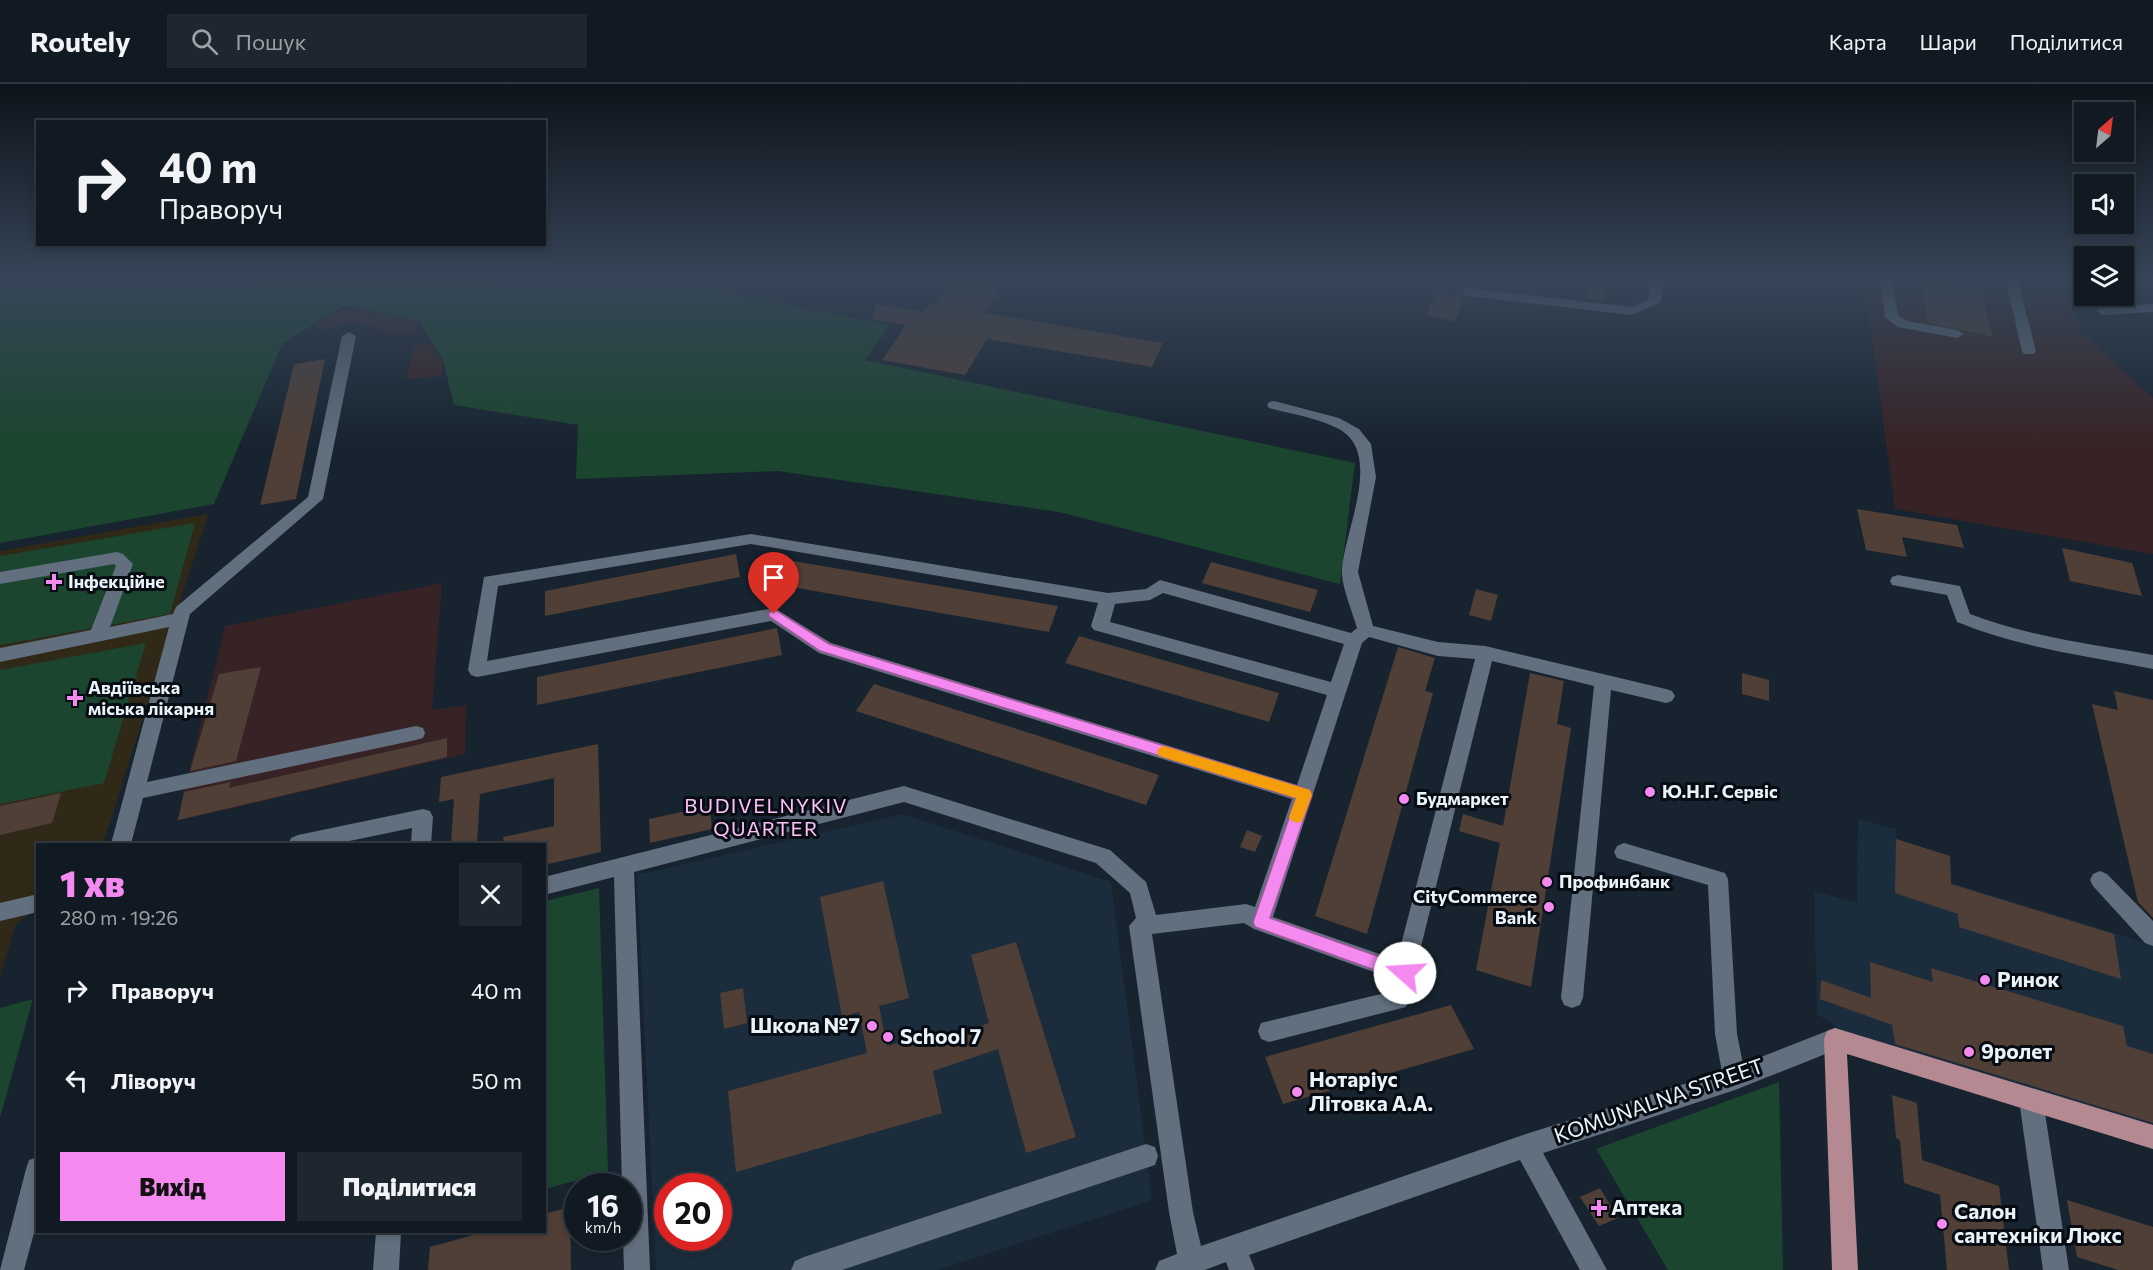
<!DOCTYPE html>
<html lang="uk">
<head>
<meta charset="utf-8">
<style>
	:root { --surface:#111a23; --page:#1e2730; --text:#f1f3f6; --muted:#9ca1a6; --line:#303841; --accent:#f489ef }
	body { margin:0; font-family:Commissioner,sans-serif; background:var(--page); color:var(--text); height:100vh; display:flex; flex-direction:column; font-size:22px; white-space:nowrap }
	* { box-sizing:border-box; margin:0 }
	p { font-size:20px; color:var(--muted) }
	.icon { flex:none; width:33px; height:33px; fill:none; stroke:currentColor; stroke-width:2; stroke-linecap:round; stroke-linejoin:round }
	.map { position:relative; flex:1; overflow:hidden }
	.drawer { position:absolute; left:36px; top:759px; width:510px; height:390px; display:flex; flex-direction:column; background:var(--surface); border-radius:0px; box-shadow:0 3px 9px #0003,0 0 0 2px var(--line) }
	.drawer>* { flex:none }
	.guide { position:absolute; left:36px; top:36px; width:510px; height:126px; border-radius:0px; box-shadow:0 3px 9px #0003,0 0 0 2px var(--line); background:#111a23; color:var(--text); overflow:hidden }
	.needle { width:39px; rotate:28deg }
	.fabs { position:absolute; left:2074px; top:18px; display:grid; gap:12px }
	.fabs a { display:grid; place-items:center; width:60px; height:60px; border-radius:0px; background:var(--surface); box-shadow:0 3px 9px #0003,0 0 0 2px var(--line); font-size:30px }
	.speed { position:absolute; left:564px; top:1089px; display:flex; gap:12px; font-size:30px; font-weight:700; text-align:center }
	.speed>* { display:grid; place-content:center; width:78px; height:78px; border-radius:50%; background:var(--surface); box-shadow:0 3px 9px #0003,0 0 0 2px var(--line); line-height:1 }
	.speed small { font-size:15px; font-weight:400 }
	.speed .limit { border:9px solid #d22; background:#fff; color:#111 }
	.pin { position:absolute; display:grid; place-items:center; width:51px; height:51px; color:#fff; margin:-62px -26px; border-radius:50% 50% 50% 0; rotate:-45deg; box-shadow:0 0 6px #0007 }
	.pin .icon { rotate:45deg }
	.me { position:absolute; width:66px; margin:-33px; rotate:289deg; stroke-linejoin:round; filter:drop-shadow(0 0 4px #0008) }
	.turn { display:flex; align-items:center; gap:21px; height:126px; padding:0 24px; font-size:27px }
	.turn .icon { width:78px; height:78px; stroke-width:2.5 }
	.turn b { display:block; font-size:42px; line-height:51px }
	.round { display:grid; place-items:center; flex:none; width:63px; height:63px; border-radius:0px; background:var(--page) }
	.head { display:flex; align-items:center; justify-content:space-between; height:102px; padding:0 24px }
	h1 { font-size:36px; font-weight:800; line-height:45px; color:var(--accent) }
	.action { display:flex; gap:12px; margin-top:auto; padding:12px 24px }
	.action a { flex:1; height:69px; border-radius:0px; background:var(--accent); color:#111; font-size:24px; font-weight:800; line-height:69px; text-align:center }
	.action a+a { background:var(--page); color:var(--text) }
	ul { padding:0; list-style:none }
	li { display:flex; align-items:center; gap:18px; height:90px; padding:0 24px }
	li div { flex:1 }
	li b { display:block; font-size:22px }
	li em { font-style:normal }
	header { display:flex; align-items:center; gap:36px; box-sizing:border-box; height:84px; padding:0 30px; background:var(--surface); border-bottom:2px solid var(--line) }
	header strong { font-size:28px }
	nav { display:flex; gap:33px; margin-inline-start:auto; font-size:21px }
	.search { width:420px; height:54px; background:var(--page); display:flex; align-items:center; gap:15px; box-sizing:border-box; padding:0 21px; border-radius:0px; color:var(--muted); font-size:22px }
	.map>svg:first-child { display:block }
	.built { fill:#1b2c3d; fill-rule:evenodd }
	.industrial { fill:#372325 }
	.medical { fill:#302918 }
	.green { fill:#1b452e }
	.building { fill:#503f36 }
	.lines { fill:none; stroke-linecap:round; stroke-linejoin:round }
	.minor { fill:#616f7e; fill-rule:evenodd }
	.major { fill:#b48992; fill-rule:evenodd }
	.route { fill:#f489ef; stroke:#9f599b; stroke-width:1.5 }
	.slow { fill:#f59e0b }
	.poi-dot { fill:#f489ef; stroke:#070c12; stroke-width:2 }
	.labels { text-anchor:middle; stroke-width:6; stroke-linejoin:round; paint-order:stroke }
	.poi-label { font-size:18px; font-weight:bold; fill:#eaf2fa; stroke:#070c12; text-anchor:start }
	.neighbourhood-label { font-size:20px; letter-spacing:1.5px; fill:#fec1f9; stroke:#070c12 }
	.near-poi-label { font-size:21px; font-weight:bold; fill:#eaf2fa; stroke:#070c12; text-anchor:start }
	.near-street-label { font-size:21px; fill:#eaf2fa; stroke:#070c12 }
</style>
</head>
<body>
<header>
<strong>Routely</strong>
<div class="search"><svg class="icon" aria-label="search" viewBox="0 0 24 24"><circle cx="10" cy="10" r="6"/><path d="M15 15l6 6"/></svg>Пошук</div>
<nav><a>Карта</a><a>Шари</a><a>Поділитися</a></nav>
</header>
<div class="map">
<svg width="2153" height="1186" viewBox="0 0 2153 1186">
	<rect width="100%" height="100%" fill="#17232f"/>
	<!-- built -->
	<path class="built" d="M903,730L1111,798L1152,1116L937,1186H656L637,791ZM668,1102H718V1154H668Z
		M1858,735L1896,745V755L1950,772L1951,799L2153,861V1043L1843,947L1817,930L1814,807L1857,819Z"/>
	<!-- industrial -->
	<path class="industrial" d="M1861,197H2063L2081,248L2153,314V470L1895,425L1865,201L1861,200Z
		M355,225L414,236L418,241L410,251L386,250L378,244L351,239L317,247L320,238L340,226Z
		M431,260L443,280L441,292L406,295L415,261Z
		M442,499L432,626L466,621L465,670L177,737L225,542Z"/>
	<!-- medical -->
	<path class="medical" d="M208,430L103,760H38L37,825L16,840L0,893V467Z"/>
	<!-- green -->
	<path class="green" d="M0,197H667L890,241L865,276L1355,379L1340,500L1059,428L778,387L576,395L578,341L454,321L444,279L420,237L345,221L282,260L214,420L0,459Z
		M195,439L170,530L0,561V472Z
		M146,559L104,699L0,720V586Z
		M599,804L608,1088L545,1105V817Z
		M33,915L0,1034V924Z
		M1779,998L1783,1186H1668L1596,1065Z"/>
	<!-- building -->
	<path class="building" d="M950,197H1004L984,229L1163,259L1152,283L987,255L965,291L882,276L906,241L873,236L876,220L923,228L929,220L934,221Z
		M1590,197H1606L1604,217L1587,214Z
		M1920,199L1981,209L1993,253L1928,239Z
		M1437,208L1464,214L1455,238L1426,231Z
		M325,275L296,415L260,421L294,280Z
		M1857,425L1957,441L1964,464L1902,453L1907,473L1866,466Z
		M2062,464L2132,479L2142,512L2070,497Z
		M736,470L740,493L545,532V507Z
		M793,477L1058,522L1049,548L780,501Z
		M1211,478L1318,506L1310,528L1202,499Z
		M1476,505L1498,511L1491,537L1469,531Z
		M777,544L782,571L537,621V593Z
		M1079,552L1279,609L1269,638L1065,579Z
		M1398,563L1435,574L1425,607L1433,609L1367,850L1315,832Z
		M261,583L236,677L190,687L219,590Z
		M1530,589L1564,597L1557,640L1571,644L1531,903L1476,886L1500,759L1459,747L1463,730L1503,742Z
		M1742,589L1769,596V617L1742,610Z
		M874,600L1036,651L1159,691L1146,721L856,627Z
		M2114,607L2153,616V834L2138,818L2092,620L2118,626Z
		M447,654V673L178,736L184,708L231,698L229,704Z
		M598,660L601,768L544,781V760H504L503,753L554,742V694L480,710L477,760H451L454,715L439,718L441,693Z
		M61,709L52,739L0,751V722Z
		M710,722L712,745L650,759L649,735Z
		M1247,746L1262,752L1255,768L1240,763Z
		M1896,755L1950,772L1951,800L2114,850L2121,895L1959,843L1958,830L1895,809Z
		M883,797L909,914L879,922L887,962L925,951L926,961L989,939L971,871L1016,858L1076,1053L1026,1069L998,965L933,987L942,1029L736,1088L728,1007L867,969L859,928L842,933L820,813Z
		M1870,878L1933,898L1931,884L2123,942L2127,962L2153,970V1039L1895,960L1892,941L1820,915L1821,896L1871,914Z
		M743,904L747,939L724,945L720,909Z
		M1451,921L1474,965L1283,1020L1265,973Z
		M1892,1011L1917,1019L1922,1076L1999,1102L2009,1186H1947L1940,1111L1904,1099L1900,1056L1896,1054Z
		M1600,1104L1618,1134L1599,1142L1580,1113Z
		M2067,1116L2153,1143V1186H2118L2077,1173Z
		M570,1123L571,1186H428L430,1163L484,1148H544V1130Z"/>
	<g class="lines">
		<!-- minor -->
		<path class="minor" d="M1651,197H1663L1661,218L1632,231L1467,212L1461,208L1467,204L1631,223L1648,216Z
			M1880,197H1892L1898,231L1907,237L1957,246L1964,250L1957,254L1898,243L1885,233Z
			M1933,197H1946L1939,201Z
			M2006,197H2018L2036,267L2034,270H2024L2022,267Z
			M2153,220V228L2103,231L2096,227L2103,223Z
			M349,248L356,252L323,415L190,530L147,698L416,642L423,644L425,649L423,654L416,656L143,714L131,760H111L169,543L0,578V564L91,546L116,482L114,480L0,500V488L117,468L123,470L133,480L110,543L173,530L176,523L308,413L342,252Z
			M1274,317L1339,334L1359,345L1371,360L1376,393L1358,488L1373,542L1438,558L1485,562L1666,605L1672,607L1675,612L1672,617L1666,619L1611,606L1583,914L1580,921L1572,924L1564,921L1561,914L1594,602L1492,577L1406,923L1269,958L1261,955L1258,947L1261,939L1389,908L1393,895L1254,845L1244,839L1152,850L1193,1128L1201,1162L1526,1050L1722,988L1715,950L1708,801L1617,774L1614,768L1617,762L1624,759L1725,789L1728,795L1737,950L1743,980L1835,944L1843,947L1846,955L1843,963L1735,1006L1543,1069L1607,1186H1580L1520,1076L1249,1171L1255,1186H1229L1226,1178L1205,1186H1155L1159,1177L1177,1170L1169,1128L1129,842L1136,834L1130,809L1096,779L904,718L634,788L650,1186H624L623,1154H628V1102H622L614,793L544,811V793L904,702L1110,766L1146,798L1156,831L1246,820L1255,823L1292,715L819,569L771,537L477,593L471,591L468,586L484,493L751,450L1108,509L1146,505L1160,496L1351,549L1357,544C1353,529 1341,502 1342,486C1344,447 1384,370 1339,345C1318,334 1292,330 1269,324L1267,321L1269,318ZM751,460L1098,519L1091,542L1094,546L1327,611L1297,701L831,559L774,524L487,577L498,502ZM1163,509L1344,560L1331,598L1110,538L1115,520L1150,516ZM1369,553L1438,572L1475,575L1397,876L1273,833L1362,559Z
			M1898,491L1960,502L1970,530C2030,553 2091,560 2153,571V585C2083,571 2025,565 1957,538L1947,511L1892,501L1890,497L1892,493Z
			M423,725L430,727L433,733L431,760H411L412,744L335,760H288L291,754L298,751Z
			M2100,787L2107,790L2153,837V862L2145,859L2093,802L2090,796L2093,790Z
			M38,810V828L0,837V819Z
			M2031,1004L2039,1008L2043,1016L2069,1186H2043L2019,1016L2023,1008Z
			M1146,1060L1155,1063L1158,1072L1155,1081L1146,1084L842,1186H791L795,1177L804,1173Z
			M38,1073V1134L24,1186H0L26,1085L29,1076Z
			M376,1148H401L399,1186H373Z"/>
		<!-- major -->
		<path class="major" d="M1835,944L2153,1041V1065L1847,970L1858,1186H1832L1824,955L1827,947Z"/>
	</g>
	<!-- sky -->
	<linearGradient id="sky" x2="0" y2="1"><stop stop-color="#0d131a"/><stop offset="0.54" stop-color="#364558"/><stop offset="1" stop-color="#364558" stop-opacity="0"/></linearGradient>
	<rect width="2153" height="363" fill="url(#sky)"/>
	<!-- route -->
	<path class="route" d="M774,525L829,560L1310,706L1312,711L1270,834L1411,884L1414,889L1411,894L1405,897L1255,843L1253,838L1296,714L820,567L770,533L768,530Z"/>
	<!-- slow -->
	<path class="slow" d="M1164,662L1310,706L1312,711L1302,737L1297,739L1292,737L1289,733L1296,714L1159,672L1157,668L1159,664Z"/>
	<!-- markers -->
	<g class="poi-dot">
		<path d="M51 489h6v6h6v6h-6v6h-6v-6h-6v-6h6z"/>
		<path d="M72 605h6v6h6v6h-6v6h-6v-6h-6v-6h6z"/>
		<circle cx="1650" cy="708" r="6"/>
		<circle cx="1404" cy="715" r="6"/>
		<circle cx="1547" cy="798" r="6"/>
		<circle cx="1549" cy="823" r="6"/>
		<circle cx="1985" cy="896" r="6"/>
		<circle cx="872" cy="942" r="6"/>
		<circle cx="888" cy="953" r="6"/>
		<circle cx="1969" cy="968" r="6"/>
		<circle cx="1297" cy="1008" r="6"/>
		<path d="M1596 1115h6v6h6v6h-6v6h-6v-6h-6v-6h6z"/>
		<circle cx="1942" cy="1140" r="6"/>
	</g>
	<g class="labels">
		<!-- poi labels -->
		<g class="poi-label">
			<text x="68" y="504">Інфекційне</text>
			<text x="88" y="610">Авдіївська<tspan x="88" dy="21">міська лікарня</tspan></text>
			<text x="1662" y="714">Ю.Н.Г. Сервіс</text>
			<text x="1416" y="721">Будмаркет</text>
			<text x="1559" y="804">Профинбанк</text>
			<text x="1537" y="819" text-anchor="end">CityCommerce<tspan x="1537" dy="21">Bank</tspan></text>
		</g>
		<!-- neighbourhood labels -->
		<g class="neighbourhood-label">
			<text x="766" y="729">BUDIVELNYKIV<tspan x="766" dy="23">QUARTER</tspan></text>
		</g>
		<!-- near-poi labels -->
		<g class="near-poi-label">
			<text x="1997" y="903">Ринок</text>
			<text x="860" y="949" text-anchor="end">Школа №7</text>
			<text x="900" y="960">School 7</text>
			<text x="1981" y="975">9ролет</text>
			<text x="1309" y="1003">Нотаріус<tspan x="1309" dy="24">Літовка А.А.</tspan></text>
			<text x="1611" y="1131">Аптека</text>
			<text x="1954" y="1135">Салон<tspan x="1954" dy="24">сантехніки Люкс</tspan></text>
		</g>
		<!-- near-street labels -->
		<g class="near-street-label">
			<text transform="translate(1659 1017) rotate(-19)" y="7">KOMUNALNA STREET</text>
		</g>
	</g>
</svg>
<div class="fabs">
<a><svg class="needle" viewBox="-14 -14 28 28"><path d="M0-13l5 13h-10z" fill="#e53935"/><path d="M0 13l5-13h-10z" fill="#9ca1a6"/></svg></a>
<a><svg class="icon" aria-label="sound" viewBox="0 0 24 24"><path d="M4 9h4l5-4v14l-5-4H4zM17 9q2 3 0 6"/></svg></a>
<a><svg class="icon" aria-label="layers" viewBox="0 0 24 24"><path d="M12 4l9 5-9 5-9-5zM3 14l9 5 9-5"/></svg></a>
</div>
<div class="speed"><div>16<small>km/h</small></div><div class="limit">20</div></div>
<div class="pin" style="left:774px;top:530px;background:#d93025"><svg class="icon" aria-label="arrive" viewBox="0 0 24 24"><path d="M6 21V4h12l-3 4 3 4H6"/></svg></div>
<svg class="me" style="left:1405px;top:889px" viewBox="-20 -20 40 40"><circle r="19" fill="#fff"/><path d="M0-13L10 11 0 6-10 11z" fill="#f489ef"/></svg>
<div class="guide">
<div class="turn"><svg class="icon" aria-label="right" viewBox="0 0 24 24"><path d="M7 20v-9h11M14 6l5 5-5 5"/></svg><div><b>40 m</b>Праворуч</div></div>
</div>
<section class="drawer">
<div class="head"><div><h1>1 хв</h1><p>280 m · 19:26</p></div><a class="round"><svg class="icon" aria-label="close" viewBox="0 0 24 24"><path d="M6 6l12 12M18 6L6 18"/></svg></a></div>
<ul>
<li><svg class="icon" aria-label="right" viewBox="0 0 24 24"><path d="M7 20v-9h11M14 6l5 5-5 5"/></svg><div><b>Праворуч</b></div><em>40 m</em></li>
<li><svg class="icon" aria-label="left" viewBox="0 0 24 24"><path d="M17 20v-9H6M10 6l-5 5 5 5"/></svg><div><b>Ліворуч</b></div><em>50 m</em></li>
</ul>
<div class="action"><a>Вихід</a><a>Поділитися</a></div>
</section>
</div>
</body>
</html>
